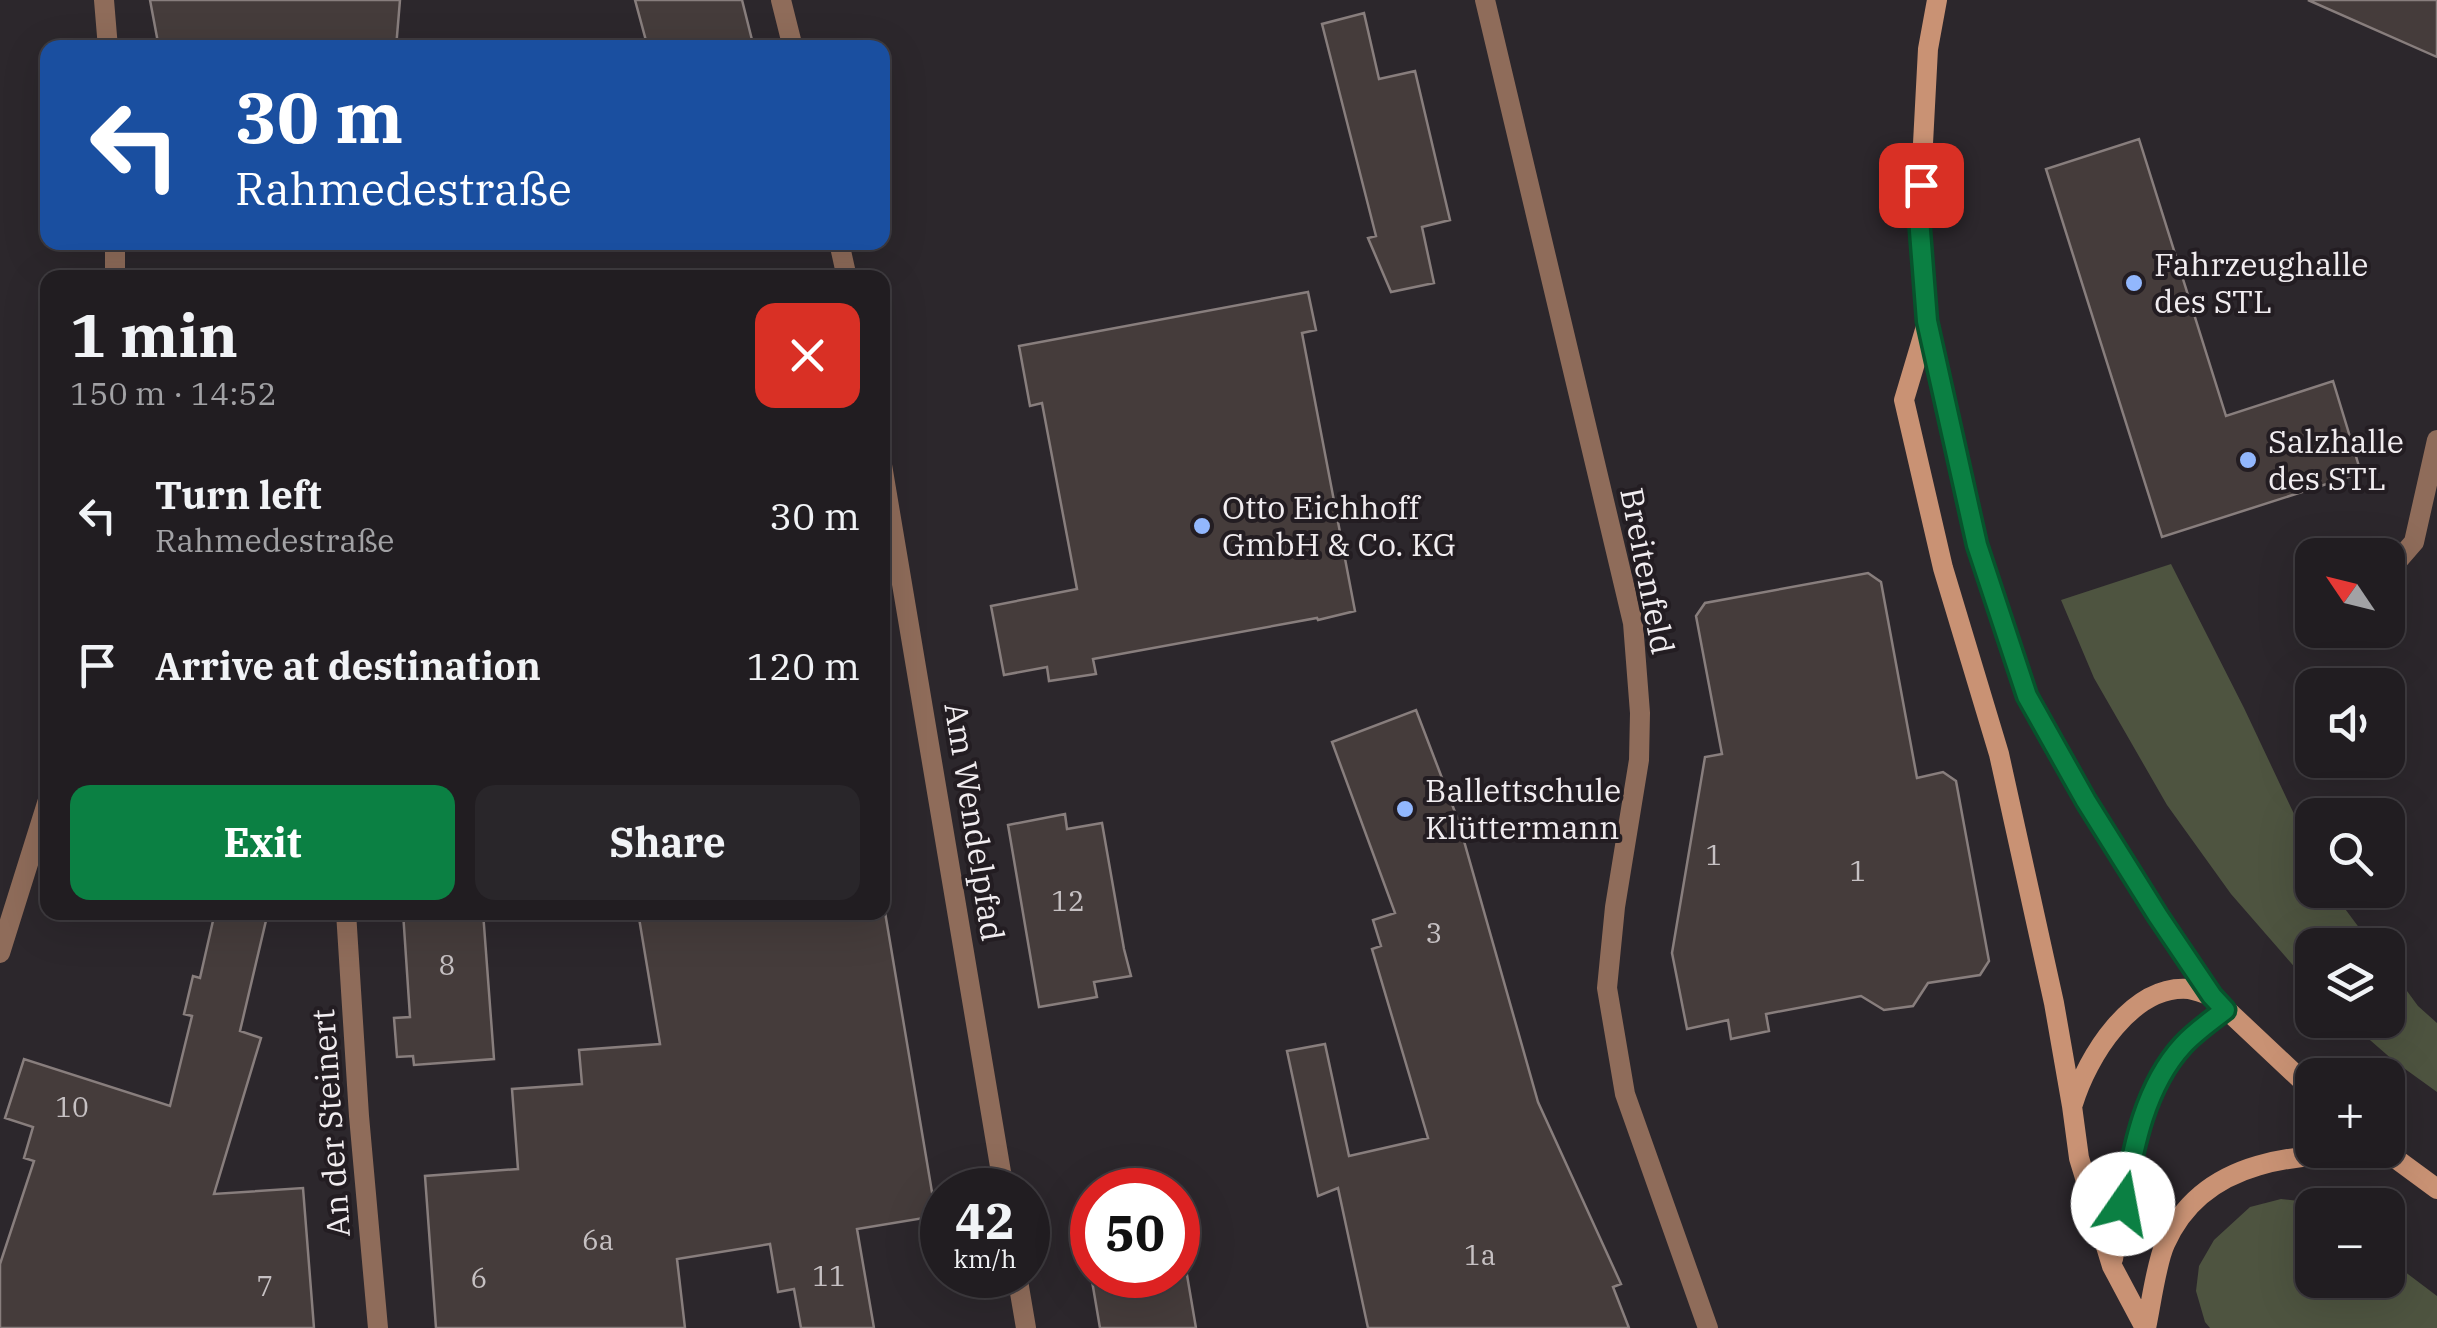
<!DOCTYPE html>
<html lang="en">
<head>
<meta charset="utf-8">
<style>
	:root { --surface:#211d21; --page:#29262a; --text:#f1f3f6; --muted:#a2a2a5; --line:#3e3b3f; --accent:#0b8043 }
	body { margin:0; font-family:"IBM Plex Serif",serif; background:var(--page); color:var(--text); height:100vh; display:flex; flex-direction:column; font-size:38px; white-space:nowrap }
	* { box-sizing:border-box; margin:0 }
	p { font-size:32px; color:var(--muted) }
	.icon { flex:none; width:55px; height:55px; fill:none; stroke:currentColor; stroke-width:2; stroke-linecap:round; stroke-linejoin:round }
	.map { position:relative; flex:1; overflow:hidden }
	.drawer { position:absolute; left:40px; top:270px; width:850px; height:650px; display:flex; flex-direction:column; background:var(--surface); border-radius:20px; box-shadow:0 10px 40px #0002,0 0 0 2px var(--line) }
	.drawer>* { flex:none }
	.hud { position:absolute; left:40px; top:40px; width:850px; height:210px; border-radius:20px; box-shadow:0 10px 40px #0002,0 0 0 2px var(--line); background:#1a4fa0; color:#fff; overflow:hidden }
	.needle { width:65px; rotate:305deg }
	.fabs { position:absolute; left:2295px; top:538px; display:grid; gap:20px }
	.fabs a { display:grid; place-items:center; width:110px; height:110px; border-radius:20px; background:var(--surface); box-shadow:0 10px 40px #0002,0 0 0 2px var(--line); font-size:50px }
	.speed { position:absolute; left:920px; top:1168px; display:flex; gap:20px; font-size:50px; font-weight:700; text-align:center }
	.speed>* { display:grid; place-content:center; width:130px; height:130px; border-radius:50%; background:var(--surface); box-shadow:0 10px 40px #0002,0 0 0 2px var(--line); line-height:1 }
	.speed small { font-size:25px; font-weight:400 }
	.speed .limit { border:15px solid #d22; background:#fff; color:#111 }
	.pin { position:absolute; display:grid; place-items:center; width:85px; height:85px; color:#fff; margin:-42px; border-radius:20px; box-shadow:0 5px 15px #0006 }
	.me { position:absolute; width:110px; margin:-55px; rotate:12deg; stroke-linejoin:round; filter:drop-shadow(0 0 8px #0008) }
	.turn { display:flex; align-items:center; gap:35px; height:210px; padding:0 30px; font-size:45px }
	.turn .icon { width:130px; height:130px; stroke-width:2.5 }
	.turn b { display:block; font-size:70px; line-height:85px }
	.round { display:grid; place-items:center; flex:none; width:105px; height:105px; border-radius:20px; background:var(--page) }
	.headline { display:flex; align-items:center; justify-content:space-between; height:170px; padding:0 30px }
	h1 { font-size:60px; font-weight:700; line-height:75px }
	.primary-button { display:flex; gap:20px; margin-top:auto; padding:20px 30px }
	.primary-button a { flex:1; height:115px; border-radius:20px; background:var(--accent); color:#fff; font-size:40px; font-weight:700; line-height:115px; text-align:center }
	.primary-button a+a { background:var(--page); color:var(--text) }
	ul { padding:0; list-style:none }
	li { display:flex; align-items:center; gap:30px; height:150px; padding:0 30px }
	li div { flex:1 }
	li b { display:block; font-size:38px }
	li em { font-style:normal }
	.map>svg:first-child { display:block }
	.green { fill:#4e5440 }
	.building { fill:#453c3b; stroke:#887e7d; stroke-width:2.5 }
	.lines { fill:none; stroke-linecap:round; stroke-linejoin:round }
	.street { stroke:#8f6c5a; stroke-width:20 }
	.secondary { stroke:#c99274; stroke-width:20 }
	.route-casing { stroke:#07532c; stroke-width:25 }
	.route { stroke:#0b8043; stroke-width:18 }
	.poi-dot { fill:#92b7fd; stroke:#231d22; stroke-width:4 }
	.labels { text-anchor:middle; stroke-width:8; stroke-linejoin:round; paint-order:stroke }
	.number-label { font-size:28px; fill:#c6c1c3 }
	.poi-label { font-size:32px; fill:#f1edf0; stroke:#231d22; text-anchor:start }
	.street-label { font-size:32px; fill:#f1edf0; stroke:#231d22 }
</style>
</head>
<body>
<div class="map">
<svg width="2437" height="1328" viewBox="0 0 2437 1328">
	<rect width="100%" height="100%" fill="#2c272c"/>
	<!-- green -->
	<path class="green" d="M2171,564L2244,708L2312,852V890H2331L2372,945H2312V987L2231,894L2167,805L2094,678L2061,600Z
		M2388,965L2418,1006L2437,1023V1092L2394,1061L2347,1020H2388Z
		M2281,1199L2307,1202L2312,1206V1280H2388V1259L2437,1296V1328H2210L2205,1322L2196,1291L2199,1266L2214,1240L2250,1207Z"/>
	<!-- building -->
	<path class="building" d="M150,0H400L396,48H159Z
		M635,0H742L754,48H648Z
		M2308,0H2437V57Z
		M1364,13L1379,79L1415,71L1450,220L1422,227L1434,283L1391,292L1368,238L1376,236L1322,24Z
		M2139,139L2226,416L2333,381L2361,473L2162,537L2046,169Z
		M1308,292L1316,330L1302,333L1355,611L1318,620L1317,618L1093,659L1096,674L1049,681L1047,667L1004,675L991,606L1077,589L1042,403L1030,406L1019,346Z
		M1868,573L1881,582L1917,778L1943,772L1956,781L1989,961L1980,975L1928,983L1913,1006L1884,1010L1861,996L1766,1014L1769,1031L1731,1039L1728,1020L1687,1029L1672,953L1705,757L1722,754L1696,616L1705,603Z
		M1416,710L1458,820L1538,1102L1621,1284L1613,1287L1629,1328H1368L1338,1188L1318,1196L1287,1051L1325,1044L1349,1156L1428,1138L1372,949L1381,946L1373,920L1395,913L1332,742Z
		M1065,814L1067,829L1102,823L1124,949L1131,976L1094,982L1097,997L1039,1007L1008,825Z
		M215,912H268L240,1031L261,1038L214,1194L303,1188L314,1328H0V1264L34,1161L24,1158L33,1127L5,1118L24,1059L170,1106L192,1016L184,1014L193,976L200,978Z
		M403,912H483L494,1059L414,1065L413,1056L397,1057L394,1018L410,1017Z
		M638,912H885L936,1216L857,1229L874,1328H801L794,1289L778,1292L770,1244L677,1259L685,1328H436L425,1176L518,1169L512,1089L582,1084L579,1050L660,1044Z
		M1091,1275H1187L1196,1328H1100Z"/>
	<g class="lines">
		<!-- street -->
		<path class="street" d="M104,0L108,48
			M781,0L793,48
			M1485,0L1633,623L1640,713L1639,760L1615,907L1607,988L1625,1094L1708,1328
			M839,242L847,278
			M115,278V242
			M882,465L1004,1190
			M2388,572L2414,542L2437,440
			M346,912L359,1116L378,1328
			M0,953L48,800
			M1017,1275L1026,1328"/>
		<!-- secondary -->
		<path class="secondary" d="M1937,0L1928,49L1919,219L1927,321L1977,545L2027,696L2086,801L2158,916L2212,996L2312,1090
			M1927,323L1904,400L1943,568L1999,754L2054,1003L2072,1106L2079,1158L2112,1266L2145,1328
			M2073,1104C2087,1057 2132,984 2189,989C2196,990 2205,994 2212,996
			M2384,1150L2437,1189
			M2113,1259C2125,1190 2134,1099 2183,1045C2195,1032 2211,1021 2225,1010
			M2146,1328C2151,1305 2156,1264 2165,1244C2204,1154 2304,1154 2388,1153"/>
	</g>
	<g class="lines">
		<defs>
			<path id="route" d="M1921,185L1919,218L1927,321L1977,545L2027,696L2086,801L2158,916L2212,996L2225,1010C2211,1021 2195,1032 2183,1045C2144,1087 2133,1150 2123,1204"/>
		</defs>
		<!-- route casing -->
		<use href="#route" class="route-casing"/>
		<!-- route -->
		<use href="#route" class="route"/>
	</g>
	<!-- markers -->
	<g class="poi-dot">
		<circle cx="2134" cy="283" r="10"/>
		<circle cx="2248" cy="460" r="10"/>
		<circle cx="1202" cy="526" r="10"/>
		<circle cx="1405" cy="809" r="10"/>
	</g>
	<g class="labels">
		<!-- number labels -->
		<g class="number-label">
			<text x="1714" y="865">1</text>
			<text x="1858" y="881">1</text>
			<text x="1068" y="911">12</text>
			<text x="1434" y="943">3</text>
			<text x="447" y="975">8</text>
			<text x="72" y="1117">10</text>
			<text x="598" y="1250">6a</text>
			<text x="1480" y="1265">1a</text>
			<text x="829" y="1286">11</text>
			<text x="479" y="1288">6</text>
			<text x="265" y="1296">7</text>
		</g>
		<!-- poi labels -->
		<g class="poi-label">
			<text x="2154" y="276">Fahrzeughalle<tspan x="2154" dy="37">des STL</tspan></text>
			<text x="2268" y="453">Salzhalle<tspan x="2268" dy="37">des STL</tspan></text>
			<text x="1222" y="519">Otto Eichhoff<tspan x="1222" dy="37">GmbH &amp; Co. KG</tspan></text>
			<text x="1425" y="802">Ballettschule<tspan x="1425" dy="37">Klüttermann</tspan></text>
		</g>
		<!-- street labels -->
		<g class="street-label">
			<text transform="translate(1647 571) rotate(79)" y="11">Breitenfeld</text>
			<text transform="translate(974 822) rotate(81)" y="11">Am Wendelpfad</text>
			<text transform="translate(331 1123) rotate(-94)" y="11">An der Steinert</text>
		</g>
	</g>
</svg>
<div class="fabs">
<a><svg class="needle" viewBox="-14 -14 28 28"><path d="M0-13l5 13h-10z" fill="#e53935"/><path d="M0 13l5-13h-10z" fill="#a2a2a5"/></svg></a>
<a><svg class="icon" aria-label="sound" viewBox="0 0 24 24"><path d="M4 9h4l5-4v14l-5-4H4zM17 9q2 3 0 6"/></svg></a>
<a><svg class="icon" aria-label="search" viewBox="0 0 24 24"><circle cx="10" cy="10" r="6"/><path d="M15 15l6 6"/></svg></a>
<a><svg class="icon" aria-label="layers" viewBox="0 0 24 24"><path d="M12 4l9 5-9 5-9-5zM3 14l9 5 9-5"/></svg></a>
<a>+</a>
<a>−</a>
</div>
<div class="speed"><div>42<small>km/h</small></div><div class="limit">50</div></div>
<div class="pin" style="left:1921px;top:185px;background:#d93025"><svg class="icon" aria-label="arrive" viewBox="0 0 24 24"><path d="M6 21V4h12l-3 4 3 4H6"/></svg></div>
<svg class="me" style="left:2123px;top:1204px" viewBox="-20 -20 40 40"><circle r="19" fill="#fff"/><path d="M0-13L10 11 0 6-10 11z" fill="#0b8043"/></svg>
<div class="hud">
<div class="turn"><svg class="icon" aria-label="left" viewBox="0 0 24 24"><path d="M17 20v-9H6M10 6l-5 5 5 5"/></svg><div><b>30 m</b>Rahmedestraße</div></div>
</div>
<section class="drawer">
<div class="headline"><div><h1>1 min</h1><p>150 m · 14:52</p></div><a class="round" style="background:#d93025;color:#fff"><svg class="icon" aria-label="close" viewBox="0 0 24 24"><path d="M6 6l12 12M18 6L6 18"/></svg></a></div>
<ul>
<li><svg class="icon" aria-label="left" viewBox="0 0 24 24"><path d="M17 20v-9H6M10 6l-5 5 5 5"/></svg><div><b>Turn left</b><p>Rahmedestraße</p></div><em>30 m</em></li>
<li><svg class="icon" aria-label="arrive" viewBox="0 0 24 24"><path d="M6 21V4h12l-3 4 3 4H6"/></svg><div><b>Arrive at destination</b></div><em>120 m</em></li>
</ul>
<div class="primary-button"><a>Exit</a><a>Share</a></div>
</section>
</div>
</body>
</html>
